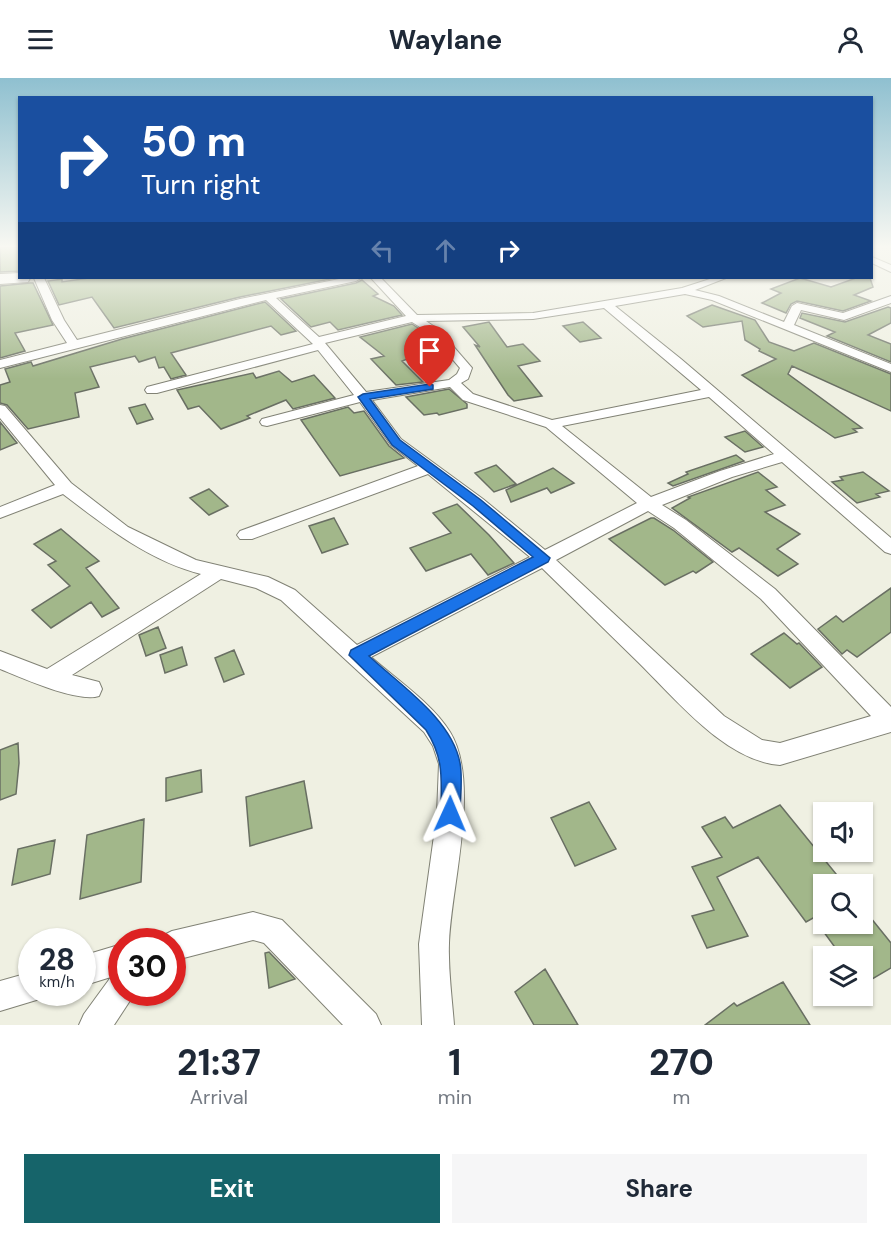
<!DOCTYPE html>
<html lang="en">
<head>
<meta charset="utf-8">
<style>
	:root { --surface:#fff; --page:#f6f6f7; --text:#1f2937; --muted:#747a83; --accent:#16646a }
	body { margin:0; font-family:"DM Sans",sans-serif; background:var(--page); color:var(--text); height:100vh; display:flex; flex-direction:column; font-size:22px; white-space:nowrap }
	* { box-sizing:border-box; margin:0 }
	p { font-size:20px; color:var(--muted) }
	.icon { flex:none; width:33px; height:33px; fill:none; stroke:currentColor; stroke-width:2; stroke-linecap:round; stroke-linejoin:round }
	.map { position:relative; height:947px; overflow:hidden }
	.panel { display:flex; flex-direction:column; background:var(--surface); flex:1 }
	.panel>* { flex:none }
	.hud { position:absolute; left:18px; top:18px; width:855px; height:183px; border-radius:0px; box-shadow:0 2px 4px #0004; background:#1a4fa0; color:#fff; overflow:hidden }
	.controls { position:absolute; left:813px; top:724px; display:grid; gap:12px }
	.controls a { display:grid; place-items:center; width:60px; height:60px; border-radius:0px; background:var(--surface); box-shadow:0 2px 4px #0004; font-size:30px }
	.speed { position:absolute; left:18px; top:850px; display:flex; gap:12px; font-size:30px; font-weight:700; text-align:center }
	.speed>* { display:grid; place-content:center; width:78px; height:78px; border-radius:50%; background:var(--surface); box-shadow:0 2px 4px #0004; line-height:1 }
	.speed small { font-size:15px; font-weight:400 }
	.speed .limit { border:9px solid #d22; background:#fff; color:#111 }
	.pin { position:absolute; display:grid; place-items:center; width:51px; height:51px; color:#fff; margin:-62px -26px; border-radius:50% 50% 50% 0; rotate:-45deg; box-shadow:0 0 6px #0007 }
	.pin .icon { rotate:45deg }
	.me { position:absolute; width:66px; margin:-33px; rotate:1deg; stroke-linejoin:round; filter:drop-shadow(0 0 4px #0008) }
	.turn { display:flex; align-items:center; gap:21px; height:126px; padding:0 24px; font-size:27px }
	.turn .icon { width:78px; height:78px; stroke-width:2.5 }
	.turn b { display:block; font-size:42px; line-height:51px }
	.lanes { display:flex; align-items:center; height:57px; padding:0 24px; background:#0003; justify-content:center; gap:30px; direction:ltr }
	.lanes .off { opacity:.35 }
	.eta { display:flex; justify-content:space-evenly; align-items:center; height:102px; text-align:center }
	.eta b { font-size:36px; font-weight:700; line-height:42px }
	.cta { display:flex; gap:12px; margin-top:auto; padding:12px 24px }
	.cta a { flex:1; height:69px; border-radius:0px; background:var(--accent); color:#fff; font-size:24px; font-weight:700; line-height:69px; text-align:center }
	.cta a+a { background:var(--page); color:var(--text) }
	header { display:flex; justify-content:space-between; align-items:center; height:78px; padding:0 24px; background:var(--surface); font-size:27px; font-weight:700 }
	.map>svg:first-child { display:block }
	.building { fill:#a2b78a; stroke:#696f63; stroke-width:1.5 }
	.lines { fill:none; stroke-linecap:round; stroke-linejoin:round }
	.minor-casing { stroke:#818275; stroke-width:2 }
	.trunk-casing { stroke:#818275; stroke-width:2 }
	.minor { fill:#fff; fill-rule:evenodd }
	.trunk { fill:#fff; fill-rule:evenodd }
	.route { fill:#1a73e8; stroke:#114b97; stroke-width:1.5 }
</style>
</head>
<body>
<header><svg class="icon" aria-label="menu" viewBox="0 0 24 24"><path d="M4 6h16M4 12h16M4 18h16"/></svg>Waylane<svg class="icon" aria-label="person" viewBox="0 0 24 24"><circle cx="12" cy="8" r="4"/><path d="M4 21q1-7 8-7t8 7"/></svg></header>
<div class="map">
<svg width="891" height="947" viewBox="0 0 891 947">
	<rect width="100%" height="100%" fill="#eff0e2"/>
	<!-- building -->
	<path class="building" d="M0,169H20V193L0,194Z
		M89,200H335L240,219L114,250L92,219L59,227L48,203L62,201V204Z
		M800,200L831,209L856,200H870L873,209L854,217L871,223L843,233L797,223L791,226L786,235L762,225L781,215L771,211Z
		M362,202L378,216L373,218L394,228L402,237L338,252L330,244L311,249L281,221L356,205Z
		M30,205H33L53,247L15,255L25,273L0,280V208Z
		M265,224L296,253L281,257L271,248L171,275L186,297L171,301L164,289L159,290L155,279L139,284L135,278L90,289L99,309L75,315L79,339L28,351L7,327L0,325V307L10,304L5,291L31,284L33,288L122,261Z
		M712,227L755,242L769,264L794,273L814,265L891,296V333L792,288L788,296L862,350L853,351L857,354L835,360L742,297L776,281L759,273L760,271L745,262L742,243L703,249L687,238Z
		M888,229L891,230V245L868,257L891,266V284L827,258L835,254L800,240L802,235L845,244Z
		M489,244L507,269L523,266L540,283L518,288L542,318L514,323L508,317L475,267L480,269L463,249Z
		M583,244L601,260L580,264L563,248Z
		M412,246L430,258L439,269L402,283L423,304L396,307L371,281L384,278L360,259Z
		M279,293L292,304L314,297L335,320L293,331L286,322L247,338L250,340L221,351L199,328L188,331L177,312L253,295L256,300Z
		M449,311L467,326V330L439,337L437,335L424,337L406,319Z
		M145,326L153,341L137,346L129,330Z
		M348,329L354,335L364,333L389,368L404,380L340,398L301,342Z
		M0,344L17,365L0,372Z
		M745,353L763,369L745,374L725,359Z
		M736,377L744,383L673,408L668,405L688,396L686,394Z
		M496,387L516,406L494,414L475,395Z
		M553,390L574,405L551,415L547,410L511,424L506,412Z
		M758,394L777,409L766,412L785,427L765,434L800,456L777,471L798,486L778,498L739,470L732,474L672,430L690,420L688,419Z
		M863,394L889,413L876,416L880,419L857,425L832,404L843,402L840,399Z
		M209,411L228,428L209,437L190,420Z
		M457,426L489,457L514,485L488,497L471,476L426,493L410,470L451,455L433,435Z
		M334,440L348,466L322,475L309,448Z
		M651,440H654L673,452L713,484L696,495L693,493L665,507L609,461Z
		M61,451L99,483L86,490L119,530L102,539L91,524L51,550L32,532L70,508L48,487L56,483L34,466Z
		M891,510V554L857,579L847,572L842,576L818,551L836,538L843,544Z
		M158,549L166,570L146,578L139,557Z
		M784,555L797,566L799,565L822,589L790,610L751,576Z
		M182,569L187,587L165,595L160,577Z
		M234,572L244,596L224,604L215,580Z
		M18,665L19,685L16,716L0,722V672Z
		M201,692L202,714L166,723V700Z
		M304,703L312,750L250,768L246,719Z
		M589,724L616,771L575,788L551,740Z
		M780,727L845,807H824V834L806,844L758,779L717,799L748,858L707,870L692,838L714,832L692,789L722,779L702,749L725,739L733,750Z
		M144,741L141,804L80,821L87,757Z
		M55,762L50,796L12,807L18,771Z
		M862,829L891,865V890L862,907V879H842L818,846H862Z
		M269,874L295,901L269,910L265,875Z
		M545,891L578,947H534L515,914Z
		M783,904L810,947H705L734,925L737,928Z"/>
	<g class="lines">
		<defs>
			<path id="minor" d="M872,179L891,187V194L872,185Z
				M34,200H44L64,242L77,262L240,221L344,200H361L356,203L276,220L319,259L406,238L371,200H381L417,237L533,235L682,210L713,200H726L695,212L719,218L784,244L792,228L797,225L843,235L891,218V225L844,242L801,232L794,247L891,286V294L712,222L685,216L615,228L681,281L891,460V476L885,474L782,384L732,399L662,427L686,442L775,511L891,629V654L780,687C725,683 675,620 637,583C605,552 574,521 542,490L371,579C396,601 433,626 450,654C481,704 451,808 449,865C448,892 452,920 454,947H422L419,866L437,736L439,686L433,668L424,654L281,522L256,510L221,501L72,597L99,604L102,611L99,618C78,625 22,600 0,591V573L47,591L201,496C149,483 105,448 63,416L0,440V429L55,407L0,340V327L5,328L71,405L128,449L196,482L268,499L295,512L357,567L530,479L428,396L252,461H240L237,457L240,453L418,388L391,367L360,324L267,348L262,347L260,344L262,341L354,317L318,272L157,315H147L145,312L147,309L313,266L266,222L0,290V282L67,265L52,242ZM604,230L701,312L552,342L473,316L461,305L468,301L472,290L439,252L426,243L533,241ZM412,244L431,256L460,290L457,296L449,302L366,314L325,265ZM450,309L463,322L546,349L637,425L545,472L483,421L401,361L372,322ZM709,319L774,376L720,393L651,419L562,348ZM648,433L674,450L761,521L871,638L780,665L762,662L724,638L556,482Z
				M253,834L282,842L376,936L381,947H343L264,865L253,862L172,883V864H159L162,858L172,853Z
				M122,866V915H135L114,947H79L84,936L111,899L82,908V878Z
				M32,894V915H45L43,920L0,933V903Z"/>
			<path id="trunk" d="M20,195V200H30L28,204L0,206V196Z"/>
		</defs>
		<!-- minor casing -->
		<use href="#minor" class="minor-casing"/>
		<!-- trunk casing -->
		<use href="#trunk" class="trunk-casing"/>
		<!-- minor -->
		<use href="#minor" class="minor"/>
		<!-- trunk -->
		<use href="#trunk" class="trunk"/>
	</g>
	<!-- sky -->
	<linearGradient id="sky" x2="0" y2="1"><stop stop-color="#8fc0d0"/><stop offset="0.56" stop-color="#f8f8f2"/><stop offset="1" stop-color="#f8f8f2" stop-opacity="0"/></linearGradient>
	<rect width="891" height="301" fill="url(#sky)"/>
	<!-- route -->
	<path class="route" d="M430,306L433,307V311L370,321L400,362L481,422L550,480L548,484L369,578C400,607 452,641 460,685C463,701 460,720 460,736L457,743L450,746L444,743L441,736C441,702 445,682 426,652L349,577L351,572L533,479L473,428L392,367L358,319L363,316Z"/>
</svg>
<div class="controls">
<a><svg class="icon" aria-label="sound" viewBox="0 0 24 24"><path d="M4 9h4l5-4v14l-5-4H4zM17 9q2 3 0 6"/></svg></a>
<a><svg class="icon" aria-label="search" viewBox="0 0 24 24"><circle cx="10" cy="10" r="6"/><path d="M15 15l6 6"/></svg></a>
<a><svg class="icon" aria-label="layers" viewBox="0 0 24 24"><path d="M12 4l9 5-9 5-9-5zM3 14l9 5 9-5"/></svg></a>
</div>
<div class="speed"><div>28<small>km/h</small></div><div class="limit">30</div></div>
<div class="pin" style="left:430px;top:309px;background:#d93025"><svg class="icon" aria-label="arrive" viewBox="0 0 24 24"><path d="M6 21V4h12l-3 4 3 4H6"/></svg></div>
<svg class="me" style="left:450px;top:736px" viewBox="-20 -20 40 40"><path d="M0-17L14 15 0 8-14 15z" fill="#1a73e8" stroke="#fff" stroke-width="4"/></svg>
<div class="hud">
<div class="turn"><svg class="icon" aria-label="right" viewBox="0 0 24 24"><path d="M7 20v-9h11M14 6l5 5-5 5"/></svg><div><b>50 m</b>Turn right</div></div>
<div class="lanes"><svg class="icon off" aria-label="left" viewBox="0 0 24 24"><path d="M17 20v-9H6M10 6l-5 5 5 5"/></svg><svg class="icon off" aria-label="ahead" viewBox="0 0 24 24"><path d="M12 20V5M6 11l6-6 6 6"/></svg><svg class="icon" aria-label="right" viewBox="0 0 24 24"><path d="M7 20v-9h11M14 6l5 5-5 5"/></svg></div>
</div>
</div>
<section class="panel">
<div class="eta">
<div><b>21:37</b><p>Arrival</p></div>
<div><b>1</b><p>min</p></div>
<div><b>270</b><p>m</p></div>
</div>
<div class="cta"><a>Exit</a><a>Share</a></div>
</section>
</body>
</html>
